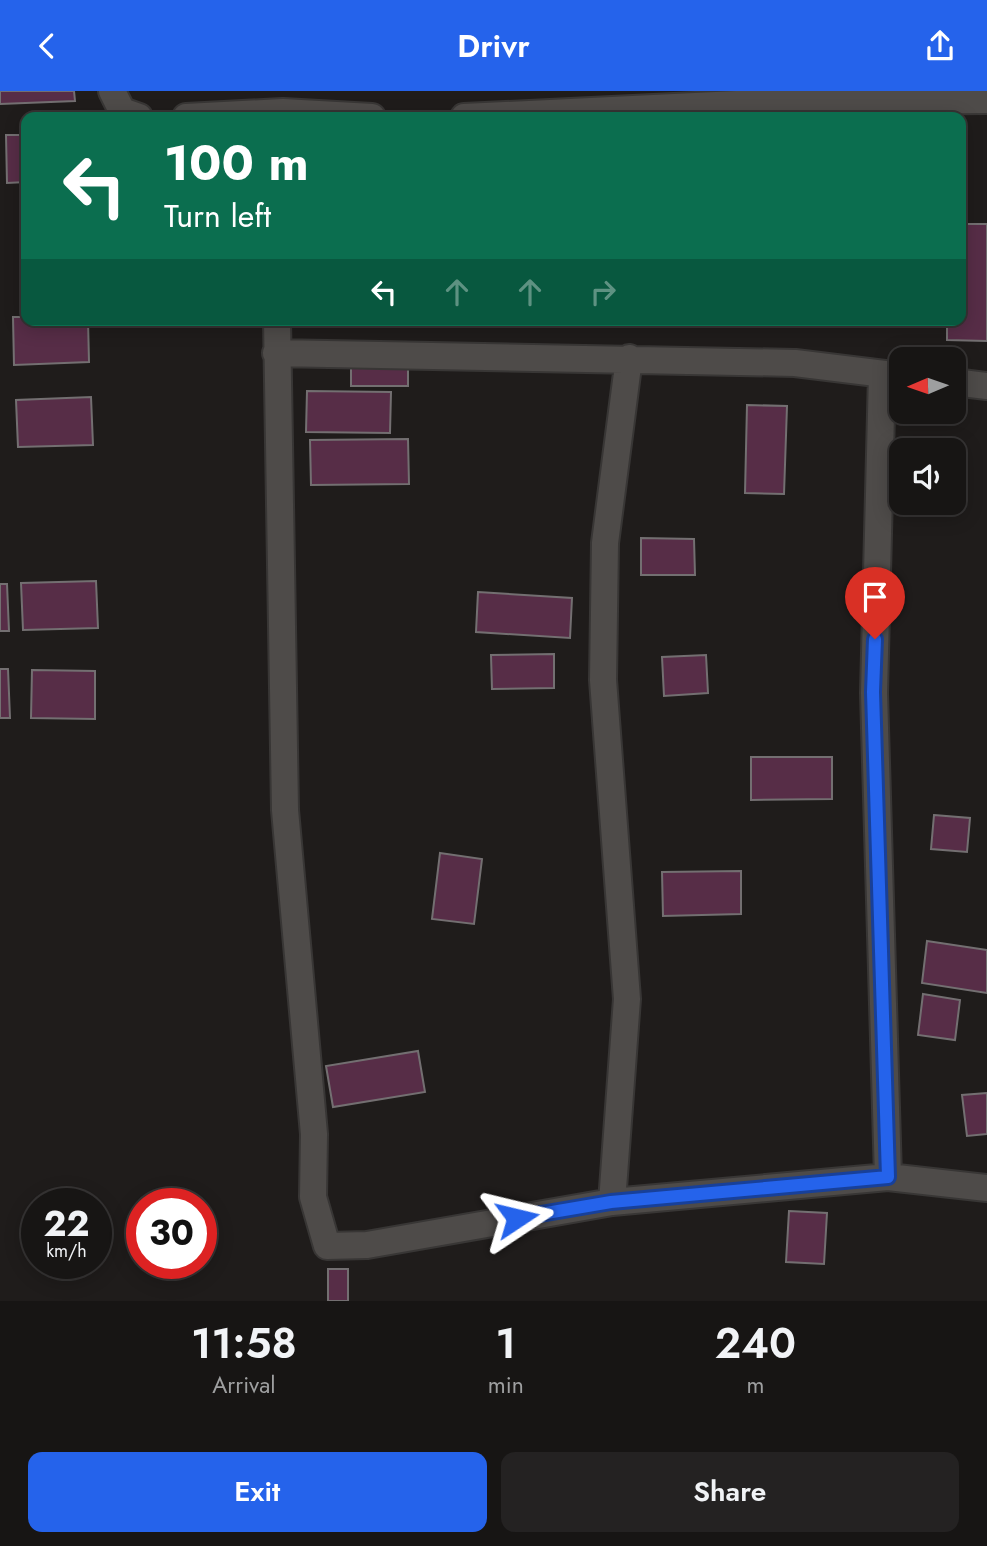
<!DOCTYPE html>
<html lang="en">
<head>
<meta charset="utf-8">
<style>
	:root { --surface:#171514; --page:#242222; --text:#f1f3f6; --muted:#9e9fa0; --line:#363434; --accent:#2563eb }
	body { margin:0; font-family:Jost,sans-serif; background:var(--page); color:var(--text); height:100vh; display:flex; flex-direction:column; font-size:26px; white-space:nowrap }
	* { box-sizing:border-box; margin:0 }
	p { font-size:23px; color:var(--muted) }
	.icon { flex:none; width:38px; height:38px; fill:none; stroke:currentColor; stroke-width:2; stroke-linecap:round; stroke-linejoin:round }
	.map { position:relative; height:1210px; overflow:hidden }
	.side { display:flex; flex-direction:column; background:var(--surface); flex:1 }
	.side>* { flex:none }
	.hud { position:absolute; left:21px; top:21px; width:945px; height:214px; border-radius:14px; box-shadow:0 4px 18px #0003,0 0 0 2px var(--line); background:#0b6e4f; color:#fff; overflow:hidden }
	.needle { width:46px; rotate:268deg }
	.tools { position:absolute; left:889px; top:256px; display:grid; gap:14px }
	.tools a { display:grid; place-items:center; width:77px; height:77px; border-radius:14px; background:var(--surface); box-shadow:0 4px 18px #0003,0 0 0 2px var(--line); font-size:35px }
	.speed { position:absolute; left:21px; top:1097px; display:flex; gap:14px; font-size:35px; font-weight:700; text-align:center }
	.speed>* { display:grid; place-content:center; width:91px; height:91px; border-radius:50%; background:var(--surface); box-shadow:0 4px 18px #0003,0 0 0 2px var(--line); line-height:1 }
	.speed small { font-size:18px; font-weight:400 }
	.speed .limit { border:10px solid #d22; background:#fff; color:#111 }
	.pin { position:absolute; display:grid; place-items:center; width:60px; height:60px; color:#fff; margin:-72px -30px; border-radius:50% 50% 50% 0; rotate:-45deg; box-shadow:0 0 7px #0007 }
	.pin .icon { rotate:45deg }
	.me { position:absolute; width:77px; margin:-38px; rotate:80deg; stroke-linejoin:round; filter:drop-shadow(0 0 5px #0008) }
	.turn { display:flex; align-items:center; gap:24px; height:147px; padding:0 28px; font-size:32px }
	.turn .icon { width:91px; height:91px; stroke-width:2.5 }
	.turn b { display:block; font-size:49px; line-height:60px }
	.lanes { display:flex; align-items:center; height:66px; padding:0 28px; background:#0003; justify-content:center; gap:35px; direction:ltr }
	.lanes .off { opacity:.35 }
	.eta { display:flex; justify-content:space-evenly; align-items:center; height:119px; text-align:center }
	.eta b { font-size:42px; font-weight:600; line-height:49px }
	.button { display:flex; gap:14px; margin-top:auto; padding:14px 28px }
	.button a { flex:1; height:80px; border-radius:14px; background:var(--accent); color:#fff; font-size:28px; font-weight:600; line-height:80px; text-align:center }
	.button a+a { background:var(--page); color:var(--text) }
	header { display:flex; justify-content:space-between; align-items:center; height:91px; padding:0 28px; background:var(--accent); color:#fff; font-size:32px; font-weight:600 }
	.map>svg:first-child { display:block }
	.building { fill:#572d47; stroke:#736f71; stroke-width:2 }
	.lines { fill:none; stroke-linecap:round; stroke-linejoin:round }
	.street-casing { stroke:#383635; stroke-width:30 }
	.street { stroke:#4e4b49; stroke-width:26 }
	.route-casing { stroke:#184099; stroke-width:18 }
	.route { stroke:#2563eb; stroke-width:12 }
</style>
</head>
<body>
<header><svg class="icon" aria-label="back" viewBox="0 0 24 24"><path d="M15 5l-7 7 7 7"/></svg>Drivr<svg class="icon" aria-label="share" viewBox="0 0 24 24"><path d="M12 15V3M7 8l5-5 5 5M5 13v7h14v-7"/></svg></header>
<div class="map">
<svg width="987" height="1210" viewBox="0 0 987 1210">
	<rect width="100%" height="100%" fill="#1f1c1b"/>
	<!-- building -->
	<path class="building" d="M0,0H74L75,10L0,13Z
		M6,44H26V91L7,92Z
		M961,133H987V250L947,249V229H961Z
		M13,226H26V229H88L89,271L14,274Z
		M784,229H818V232H784Z
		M351,275L408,276V295H351Z
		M307,300L391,301L390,342L306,341Z
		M91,306L93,354L18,356L16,309Z
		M747,314L787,315L784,403L745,402Z
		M408,348L409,393L311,394L310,349Z
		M641,447L694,448L695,484H641Z
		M96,490L98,537L23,539L21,492Z
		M0,493H7L9,540H0Z
		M478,501L572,507L570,547L476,541Z
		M554,563V597L492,598L491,564Z
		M706,564L708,602L664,605L662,566Z
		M0,578H8L10,627H0Z
		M32,579L95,580V628L31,627Z
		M751,666H832V708L751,709Z
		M934,724L970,727L967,761L931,758Z
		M440,762L482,768L474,833L432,828Z
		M741,780V823L663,825L662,781Z
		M927,850L987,859V902L922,892Z
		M923,903L960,909L955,949L918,944Z
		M418,960L425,1001L333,1016L326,975Z
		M987,1002V1043L967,1045L962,1004Z
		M789,1120L827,1122L824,1173L786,1171Z
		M328,1178H348V1210H328Z"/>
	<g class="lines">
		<defs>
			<path id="street" d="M112,0L122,20L139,26
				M186,26L283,21L372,26
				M464,26L778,11L987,9
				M277,229L285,719L314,1043L313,1106L327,1155L367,1154L612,1111L888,1086L987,1097
				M276,262L795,272L901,285
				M882,283L874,602L888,1086
				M954,291L987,295
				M612,1111L627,908L603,589L605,452L629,267"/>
		</defs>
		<!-- street casing -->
		<use href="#street" class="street-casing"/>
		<!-- street -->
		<use href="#street" class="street"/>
	</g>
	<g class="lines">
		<defs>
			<path id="route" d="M517,1127L611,1111L888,1086L873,601L875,548"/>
		</defs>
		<!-- route casing -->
		<use href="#route" class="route-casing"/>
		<!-- route -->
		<use href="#route" class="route"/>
	</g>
</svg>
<div class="tools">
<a><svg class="needle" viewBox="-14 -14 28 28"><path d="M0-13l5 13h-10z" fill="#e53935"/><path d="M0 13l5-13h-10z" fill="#9e9fa0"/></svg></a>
<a><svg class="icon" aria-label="sound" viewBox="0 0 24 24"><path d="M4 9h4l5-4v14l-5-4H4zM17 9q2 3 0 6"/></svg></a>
</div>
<div class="speed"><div>22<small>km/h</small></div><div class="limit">30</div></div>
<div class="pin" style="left:875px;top:548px;background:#d93025"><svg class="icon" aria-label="arrive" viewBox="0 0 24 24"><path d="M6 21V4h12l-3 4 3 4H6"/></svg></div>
<svg class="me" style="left:517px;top:1127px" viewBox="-20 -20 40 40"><path d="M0-17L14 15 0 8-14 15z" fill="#2563eb" stroke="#fff" stroke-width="4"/></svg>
<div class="hud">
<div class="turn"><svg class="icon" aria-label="left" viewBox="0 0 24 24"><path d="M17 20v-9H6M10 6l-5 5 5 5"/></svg><div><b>100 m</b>Turn left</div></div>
<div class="lanes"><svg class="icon" aria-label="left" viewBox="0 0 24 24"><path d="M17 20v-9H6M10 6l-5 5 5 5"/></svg><svg class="icon off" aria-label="ahead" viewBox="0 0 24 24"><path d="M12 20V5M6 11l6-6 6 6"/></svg><svg class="icon off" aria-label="ahead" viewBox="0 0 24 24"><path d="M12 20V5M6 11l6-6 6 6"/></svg><svg class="icon off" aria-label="right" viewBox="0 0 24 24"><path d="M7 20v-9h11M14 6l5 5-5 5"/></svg></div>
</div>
</div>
<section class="side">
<div class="eta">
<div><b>11:58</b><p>Arrival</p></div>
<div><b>1</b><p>min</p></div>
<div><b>240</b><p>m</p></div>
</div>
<div class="button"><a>Exit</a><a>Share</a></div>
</section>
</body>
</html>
